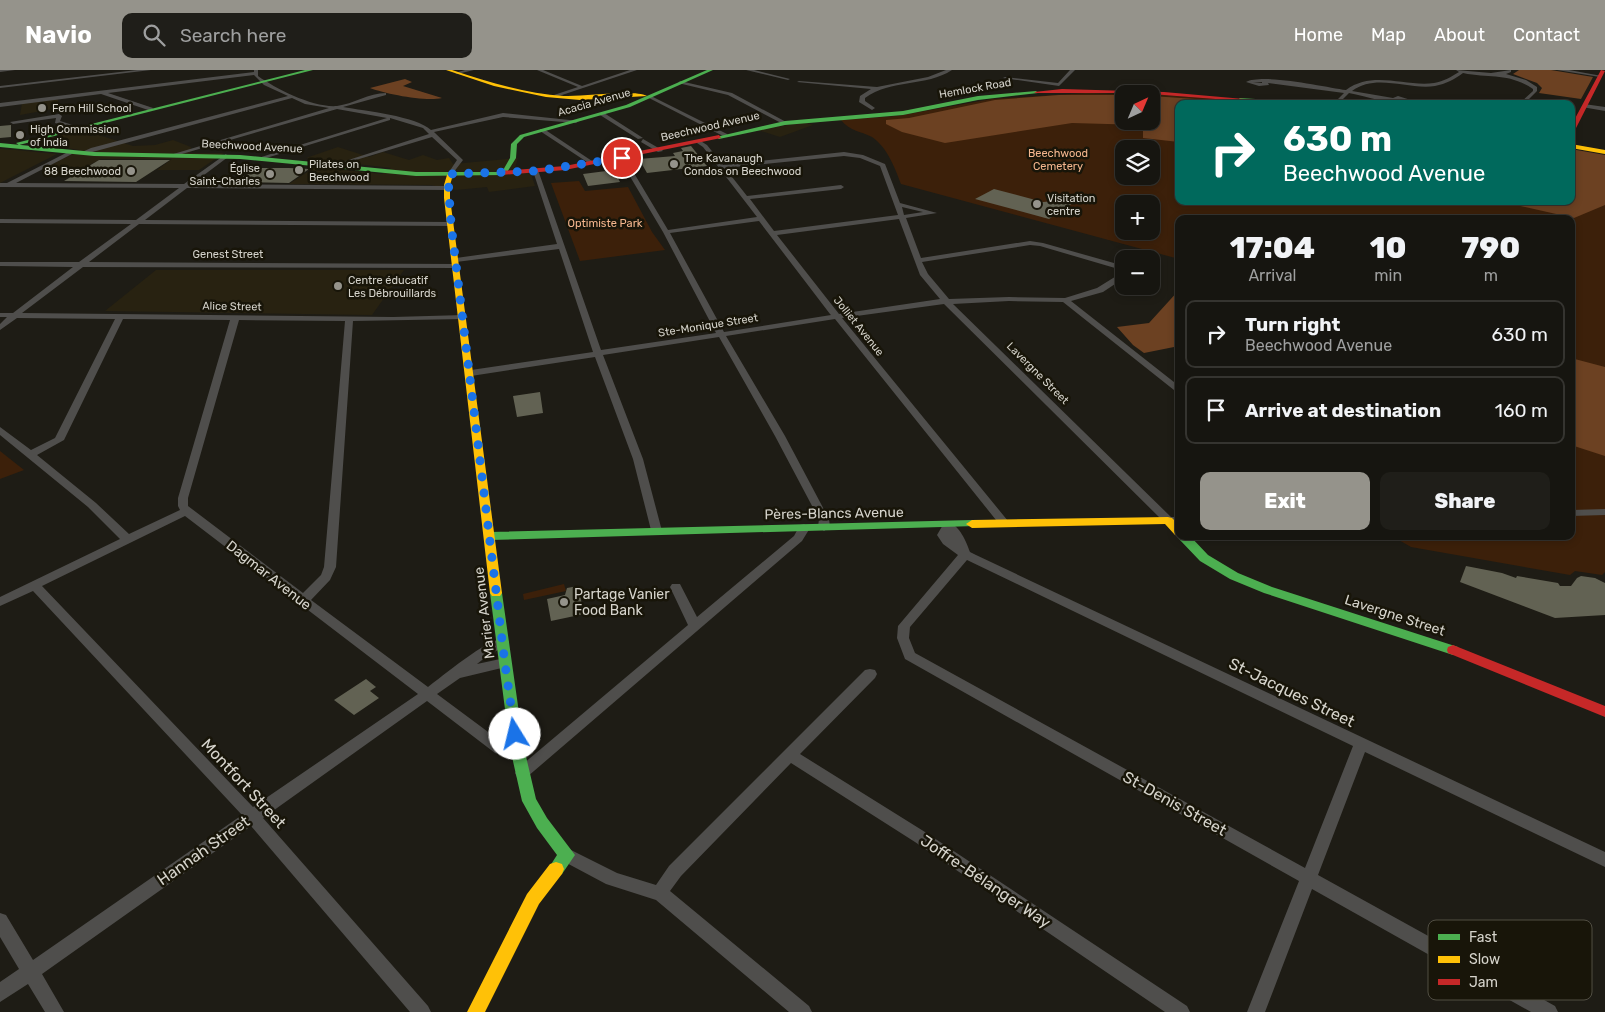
<!DOCTYPE html>
<html lang="en">
<head>
<meta charset="utf-8">
<style>
	:root { --surface:#161510; --page:#1f1e19; --text:#f1f3f6; --muted:#9e9f9f; --line:#353430; --accent:#95938b }
	body { margin:0; font-family:Rubik,sans-serif; background:var(--page); color:var(--text); height:100vh; display:flex; flex-direction:column; font-size:19px; white-space:nowrap }
	* { box-sizing:border-box; margin:0 }
	p { font-size:16px; color:var(--muted) }
	.icon { flex:none; width:28px; height:28px; fill:none; stroke:currentColor; stroke-width:2; stroke-linecap:round; stroke-linejoin:round }
	.map { position:relative; flex:1; overflow:hidden }
	.side { position:absolute; left:1175px; top:145px; width:400px; height:325px; display:flex; flex-direction:column; background:var(--surface); border-radius:10px; box-shadow:0 2px 8px #0003,0 0 0 1px var(--line) }
	.side>* { flex:none }
	.hud { position:absolute; left:1175px; top:30px; width:400px; height:105px; border-radius:10px; box-shadow:0 2px 8px #0003,0 0 0 1px var(--line); background:#00695c; color:#fff; overflow:hidden }
	.needle { width:32px; rotate:44deg }
	.fabs { position:absolute; left:1115px; top:15px; display:grid; gap:10px }
	.fabs a { display:grid; place-items:center; width:45px; height:45px; border-radius:10px; background:var(--surface); box-shadow:0 2px 8px #0003,0 0 0 1px var(--line); font-size:25px }
	.pin { position:absolute; display:grid; place-items:center; width:42px; height:42px; color:#fff; margin:-21px; border:2px solid #fff; border-radius:50%; box-shadow:0 1px 5px #0007 }
	.me { position:absolute; width:55px; margin:-28px; rotate:351deg; stroke-linejoin:round; filter:drop-shadow(0 0 4px #0008) }
	.turn { display:flex; align-items:center; gap:18px; height:105px; padding:0 25px; font-size:22px }
	.turn .icon { width:65px; height:65px; stroke-width:2.5 }
	.turn b { display:block; font-size:35px; line-height:42px }
	.eta { display:flex; justify-content:space-evenly; align-items:center; height:85px; text-align:center }
	.eta b { font-size:30px; font-weight:800; line-height:35px }
	.action { display:flex; gap:10px; margin-top:auto; padding:10px 25px }
	.action a { flex:1; height:58px; border-radius:10px; background:var(--accent); color:#fff; font-size:20px; font-weight:800; line-height:58px; text-align:center }
	.action a+a { background:var(--page); color:var(--text) }
	ul { padding:0; list-style:none }
	li { display:flex; align-items:center; gap:15px; height:68px; margin:0 10px 8px; padding:0 15px; border:2px solid var(--line); border-radius:10px }
	li div { flex:1 }
	li b { display:block; font-size:19px }
	li em { font-style:normal }
	header { display:flex; align-items:center; gap:30px; box-sizing:border-box; height:70px; padding:0 25px; background:var(--accent); color:#fff }
	header strong { font-size:24px }
	nav { display:flex; gap:28px; margin-inline-start:auto; font-size:18px }
	.search { width:350px; height:45px; background:var(--page); display:flex; align-items:center; gap:12px; box-sizing:border-box; padding:0 18px; border-radius:10px; color:var(--muted); font-size:19px }
	.map>svg:first-child { display:block }
	.built { fill:#282211 }
	.green { fill:#3c200a; fill-rule:evenodd }
	.forest { fill:#6c4122 }
	.building { fill:#626253 }
	.lines { fill:none; stroke-linecap:round; stroke-linejoin:round }
	.street { fill:#4f4e4c; fill-rule:evenodd }
	.fast { fill:#4caf50; fill-rule:evenodd }
	.slow { fill:#ffc107; fill-rule:evenodd }
	.jam { fill:#c62828; fill-rule:evenodd }
	.route { stroke:#1a73e8; stroke-width:9; stroke-dasharray:0 16.2 }
	.poi-dot { fill:#95938b; stroke:#181509; stroke-width:2 }
	.labels { text-anchor:middle; stroke-width:5; stroke-linejoin:round; paint-order:stroke }
	.far-street-label { font-size:11px; fill:#d5d3cb; stroke:#181509 }
	.far-poi-label { font-size:11px; fill:#d5d3cb; stroke:#181509; text-anchor:start }
	.far-park-label { font-size:11px; fill:#f4b68e; stroke:#181509 }
	.street-label { font-size:14px; fill:#d5d3cb; stroke:#181509 }
	.poi-label { font-size:14px; fill:#d5d3cb; stroke:#181509; text-anchor:start }
	.near-street-label { font-size:16px; fill:#d5d3cb; stroke:#181509 }
	.key { fill:#181509; stroke:#514e43; stroke-width:1 }
	.key-label { font-size:14px; fill:#d5d3cb }
</style>
</head>
<body>
<header>
<strong>Navio</strong>
<div class="search"><svg class="icon" aria-label="search" viewBox="0 0 24 24"><circle cx="10" cy="10" r="6"/><path d="M15 15l6 6"/></svg>Search here</div>
<nav><a>Home</a><a>Map</a><a>About</a><a>Contact</a></nav>
</header>
<div class="map">
<svg width="1605" height="942" viewBox="0 0 1605 942">
	<rect width="100%" height="100%" fill="#1e1c15"/>
	<!-- built -->
	<path class="built" d="M58,29V34L74,35L20,45L22,33Z
		M805,52L813,55L780,67L758,60Z
		M76,61L91,66L99,65L133,76L155,75L173,70L191,77L190,83H224L199,100H157L172,89H101L82,99H43L80,80L32,73Z
		M338,77L369,87L383,82L409,90L423,85L437,90L449,88L453,94L518,88L515,98L531,104L535,116L489,122L487,117L456,120L431,115L289,114L315,97L382,104L391,98L306,88Z
		M0,79L16,80L57,84L0,113Z
		M156,200H404L372,245L105,241Z"/>
	<!-- green -->
	<path class="green" d="M1086,23L1128,24H1124V51H1151V24L1282,34H1179V131H1571L1605,85V502L1602,505L1575,501L1570,505L1411,477L1392,466H1571V149H1179V189L901,114C895,98 887,77 872,67C860,61 850,61 841,50L897,46L992,29ZM1124,79H1151V106H1124ZM1124,134H1151V161H1124Z
		M579,111L585,121L628,117L652,162L665,180L580,191L551,113Z
		M0,381L24,400L0,409Z
		M564,514L566,521L524,530L523,524Z"/>
	<!-- forest -->
	<path class="forest" d="M1519,0H1551L1593,7L1581,29L1539,23L1542,18L1537,13L1513,4Z
		M405,9L412,12L403,16L442,28C426,32 386,24 370,18Z
		M1059,25H1124V51H1151V26L1271,34H1179V72L1143,68V55L1072,53L945,73L902,62L886,54V50L909,48L995,30Z
		M1571,79L1605,85V135L1574,148L1516,135L1485,131H1571Z
		M1179,220V276L1144,283L1133,275L1117,257L1149,253Z
		M1571,288L1605,297V386L1571,375Z"/>
	<!-- building -->
	<path class="building" d="M11,55V67L0,68V56Z
		M691,76L707,96L647,103L639,89L675,86L673,83L683,81L681,78Z
		M99,90H170L136,112L64,111Z
		M258,98H289L309,99L289,113L234,112Z
		M614,100L620,112L588,116L583,104Z
		M994,119L1043,132L1079,129L1049,149L975,129Z
		M540,322L543,343L517,347L513,326Z
		M1466,496L1502,503L1516,508L1517,506L1558,513L1560,516H1571L1577,508L1581,506L1595,508L1605,513V545L1555,548L1460,512Z
		M578,516L584,544L551,551L547,529L565,525L567,518Z
		M366,609L376,617L370,621L379,628L354,645L334,630Z"/>
	<g class="lines">
		<!-- street -->
		<path class="street" d="M0,0H15L0,2Z
			M137,0H151L0,18V16Z
			M254,0H258V6C276,19 314,38 337,36C353,34 369,23 386,23V25L343,37C365,41 416,46 431,60L503,43L579,51L576,53L503,47L434,62L463,90L450,107L447,105L457,90L432,67L336,96V94L429,64L423,58L390,48V50L263,89L258,88L387,48L337,39L175,86L170,85L329,38L305,34L292,28L85,84L80,83L91,78L288,26L264,15L254,5L108,23L153,38L151,41L101,24L0,37V33L254,2Z
			M465,0H474L457,4L455,3Z
			M537,0H543L582,16L630,0H637L556,27L554,25L578,17Z
			M746,0H754L790,9L788,10Z
			M946,0H952C926,17 891,9 865,28V31L875,38L872,40L859,32L860,26L871,19L797,12L799,11L877,17L928,7Z
			M1070,0H1075L1059,16L1003,8L1005,7L1058,13Z
			M1456,0L1491,3L1511,0V2L1506,4L1526,10L1537,17V21L1524,34H1519L1533,21V19C1507,2 1491,9 1463,3C1455,9 1446,14 1435,16C1408,20 1376,3 1352,21L1393,28L1398,26L1414,31L1412,34C1394,35 1368,27 1349,23L1338,34H1333L1344,23L1268,13L1269,15L1259,16L1246,12C1263,3 1325,17 1346,20C1373,0 1405,17 1434,13C1444,11 1451,7 1459,2ZM1253,12H1262V13Z
			M1557,0H1569L1602,6L1600,7Z
			M680,11L732,23L788,53L783,54L728,25L678,13Z
			M651,26L727,64L728,65L723,66L649,28Z
			M1584,34L1605,37V41L1582,37Z
			M600,43H604L643,68L638,69L600,45Z
			M59,44L62,46L60,51L79,57V59L55,53L56,48L13,54L10,52Z
			M540,59H544L595,93L590,94L540,61Z
			M643,69L662,80L663,81L658,82L641,72Z
			M699,70L707,75L723,95L844,82L863,85L885,94L900,133L937,143L906,148L921,188L1030,171L1043,173L1121,195L1124,202V208L1103,222L1071,231L1179,316V324L1063,232L1009,231L953,234L1171,447H1179V453L1164,452L944,234L842,248L1008,451L1009,453L1008,455H1000L835,249L726,266L785,366L829,449L830,457L824,461L818,457L819,449L775,366L719,267L603,285L643,389L662,461L656,465L652,464L633,389L595,287L471,306L467,303L471,300L593,282L559,179L456,192L452,190L456,188L557,174L533,101L538,100L601,280L716,263L663,162L619,88L622,86L625,88L668,160L757,147L703,77L697,73ZM844,86L860,88L880,96L898,145L774,161L750,129L841,119L844,117L841,115L747,126L725,98ZM902,137L923,142L904,145ZM899,149L920,205L940,229L839,244L777,165ZM759,151L830,244L831,245L724,262L670,163ZM1030,175L1040,176L1115,198L1118,205L1097,218L1065,228L1009,227L949,229L928,204L922,192Z
			M70,81L72,84L16,113L184,114L226,84L228,87L192,114L447,116L450,118L447,120L187,118L145,150L451,152L454,154L451,156L139,154L89,192L456,194L460,196L459,198L83,197L22,243L393,247L464,245L468,247L464,249L353,251L336,497L330,510L311,530L428,617C442,607 492,564 507,569L509,572L507,575L487,586L477,594L505,588L510,590L511,593L510,596L460,608L437,624L503,673L517,672L522,674L524,678L522,682C514,685 503,686 495,683L427,631L263,748L428,936L431,942H410L251,756L42,904L64,942H45L28,914L0,932V912L19,899L0,867V843L6,845L33,890L242,745L33,521L0,536V527L120,469L88,437L0,365V357L31,380L55,368L115,249L17,248L0,260V254L7,247H0V243H13L73,197L0,196V192H79L131,154L0,153V149L136,150L179,118L0,117V113H7ZM123,249L230,250L178,428V436L180,440L129,464L96,433L37,385L64,370ZM239,250L345,251L324,497L321,505L303,523L188,436V428ZM185,446L418,624L253,737L42,516Z
			M1605,439V445L1571,446V440Z
			M948,452C960,456 966,471 970,482L976,485L1605,782V797L1365,682L1318,805L1555,936L1558,942H1531L1312,819L1265,942H1247L1299,811L905,589L897,568L898,556L958,485L943,474L937,465L944,453ZM967,490L1353,676L1305,798L915,583L909,568L910,557Z
			M804,454L810,458L802,471L527,707L522,709L517,707L515,703L517,699L688,555L670,517L672,514H680L697,547L794,466L800,455Z
			M870,599L875,600L877,604L875,608L800,684L925,762L1187,936L1190,942H1165L915,772L791,693L681,806L670,821L809,936L812,942H789L656,830L606,814L561,790L559,785L561,780L567,778L617,803L656,815L669,796L865,600Z"/>
		<!-- fast -->
		<path class="fast" d="M305,0H313L19,75L16,73Z
			M707,0H713L630,37L524,67L517,74L516,88L506,104L504,105L416,106L240,89L94,86L0,77V73L94,82L240,85L416,102H502L510,88L511,74L520,65L626,35Z
			M1036,21L1038,23L978,30L903,45L785,55L719,69L716,67L785,51L903,41L978,26Z
			M1239,28L1307,32L1309,34L1241,31Z
			M972,450L976,452L978,454L976,456L490,470L484,466L490,462Z
			M1179,464V466H1190L1208,485L1238,503L1272,517L1458,577L1459,580L1458,583L1453,585L1264,523L1230,509L1200,491L1179,469L1177,466Z
			M496,519L500,520L502,523L524,678L536,729L547,748L575,785L562,804L556,806L550,804L548,799L557,785L537,758L522,731L510,678L490,523L492,520Z"/>
		<!-- slow -->
		<path class="slow" d="M446,0H452C489,12 526,24 564,26C584,27 633,19 647,26L580,30L546,27L494,16Z
			M1571,74L1605,80V84L1571,78Z
			M450,103L453,105L450,115V128L502,523L500,526H492L490,523L444,128V115L447,105Z
			M1168,447L1172,448L1179,455V466L1175,465L1165,454L972,458L966,454L972,450Z
			M556,792L562,794L564,799L562,804L539,834L485,942H467L527,824L550,794Z"/>
		<!-- jam -->
		<path class="jam" d="M1601,0L1605,1L1574,62L1571,64V56Z
			M1062,19L1164,22L1244,29L1241,31L1138,23H1036L1034,22Z
			M719,65L721,68L565,100L500,105L497,103L500,101L565,96Z
			M1453,575L1605,636V647L1448,583L1447,580L1448,577Z"/>
	</g>
	<g class="lines">
		<!-- route -->
		<path class="route" d="M515,664L505,594L451,154L448,108L450,104L536,101L622,88"/>
	</g>
	<!-- markers -->
	<g class="poi-dot">
		<circle cx="42" cy="38" r="5"/>
		<circle cx="20" cy="65" r="5"/>
		<circle cx="674" cy="94" r="5"/>
		<circle cx="299" cy="100" r="5"/>
		<circle cx="131" cy="101" r="5"/>
		<circle cx="270" cy="104" r="5"/>
		<circle cx="1037" cy="134" r="5"/>
		<circle cx="338" cy="216" r="5"/>
		<circle cx="564" cy="532" r="5"/>
	</g>
	<g class="labels">
		<!-- far-street labels -->
		<g class="far-street-label">
			<text transform="translate(975 18) rotate(-10)" y="4">Hemlock Road</text>
			<text transform="translate(594 32) rotate(-16)" y="4">Acacia Avenue</text>
			<text transform="translate(710 56) rotate(-13)" y="4">Beechwood Avenue</text>
			<text transform="translate(252 76) rotate(3)" y="4">Beechwood Avenue</text>
			<text x="228" y="188">Genest Street</text>
			<text transform="translate(232 236) rotate(1)" y="4">Alice Street</text>
			<text transform="translate(708 255) rotate(-9)" y="4">Ste-Monique Street</text>
			<text transform="translate(859 256) rotate(51)" y="4">Jolliet Avenue</text>
			<text transform="translate(1038 303) rotate(45)" y="4">Lavergne Street</text>
		</g>
		<!-- far-poi labels -->
		<g class="far-poi-label">
			<text x="52" y="42">Fern Hill School</text>
			<text x="30" y="63">High Commission<tspan x="30" dy="13">of India</tspan></text>
			<text x="684" y="92">The Kavanaugh<tspan x="684" dy="13">Condos on Beechwood</tspan></text>
			<text x="309" y="98">Pilates on<tspan x="309" dy="13">Beechwood</tspan></text>
			<text x="260" y="102" text-anchor="end">Église<tspan x="260" dy="13">Saint-Charles</tspan></text>
			<text x="121" y="105" text-anchor="end">88 Beechwood</text>
			<text x="1047" y="132">Visitation<tspan x="1047" dy="13">centre</tspan></text>
			<text x="348" y="214">Centre éducatif<tspan x="348" dy="13">Les Débrouillards</tspan></text>
		</g>
		<!-- far-park labels -->
		<g class="far-park-label">
			<text x="1058" y="87">Beechwood<tspan x="1058" dy="13">Cemetery</tspan></text>
			<text x="605" y="157">Optimiste Park</text>
		</g>
		<!-- street labels -->
		<g class="street-label">
			<text transform="translate(834 443) rotate(-1)" y="5">Pères-Blancs Avenue</text>
			<text transform="translate(269 505) rotate(38)" y="5">Dagmar Avenue</text>
			<text transform="translate(484 543) rotate(-97)" y="5">Marier Avenue</text>
			<text transform="translate(1395 545) rotate(18)" y="5">Lavergne Street</text>
		</g>
		<!-- poi labels -->
		<g class="poi-label">
			<text x="574" y="529">Partage Vanier<tspan x="574" dy="16">Food Bank</tspan></text>
		</g>
		<!-- near-street labels -->
		<g class="near-street-label">
			<text transform="translate(1292 622) rotate(26)" y="6">St-Jacques Street</text>
			<text transform="translate(244 713) rotate(47)" y="6">Montfort Street</text>
			<text transform="translate(1175 733) rotate(29)" y="6">St-Denis Street</text>
			<text transform="translate(203 780) rotate(-35)" y="6">Hannah Street</text>
			<text transform="translate(986 811) rotate(34)" y="6">Joffre-Bélanger Way</text>
		</g>
	</g>
	<!-- legend -->
	<rect x="1428" y="850" width="164" height="80" rx="8" class="key"/>
	<rect x="1438" y="864" width="22" height="6" fill="#4caf50"/>
	<rect x="1438" y="886" width="22" height="7" fill="#ffc107"/>
	<rect x="1438" y="909" width="22" height="6" fill="#c62828"/>
	<g class="key-label">
		<text x="1469" y="872">Fast</text>
		<text x="1469" y="894">Slow</text>
		<text x="1469" y="917">Jam</text>
	</g>
</svg>
<div class="fabs">
<a><svg class="needle" viewBox="-14 -14 28 28"><path d="M0-13l5 13h-10z" fill="#e53935"/><path d="M0 13l5-13h-10z" fill="#9e9f9f"/></svg></a>
<a><svg class="icon" aria-label="layers" viewBox="0 0 24 24"><path d="M12 4l9 5-9 5-9-5zM3 14l9 5 9-5"/></svg></a>
<a>+</a>
<a>−</a>
</div>
<div class="pin" style="left:622px;top:88px;background:#d93025"><svg class="icon" aria-label="arrive" viewBox="0 0 24 24"><path d="M6 21V4h12l-3 4 3 4H6"/></svg></div>
<svg class="me" style="left:515px;top:664px" viewBox="-20 -20 40 40"><circle r="19" fill="#fff"/><path d="M0-13L10 11 0 6-10 11z" fill="#1a73e8"/></svg>
<div class="hud">
<div class="turn"><svg class="icon" aria-label="right" viewBox="0 0 24 24"><path d="M7 20v-9h11M14 6l5 5-5 5"/></svg><div><b>630 m</b>Beechwood Avenue</div></div>
</div>
<section class="side">
<div class="eta">
<div><b>17:04</b><p>Arrival</p></div>
<div><b>10</b><p>min</p></div>
<div><b>790</b><p>m</p></div>
</div>
<ul>
<li><svg class="icon" aria-label="right" viewBox="0 0 24 24"><path d="M7 20v-9h11M14 6l5 5-5 5"/></svg><div><b>Turn right</b><p>Beechwood Avenue</p></div><em>630 m</em></li>
<li><svg class="icon" aria-label="arrive" viewBox="0 0 24 24"><path d="M6 21V4h12l-3 4 3 4H6"/></svg><div><b>Arrive at destination</b></div><em>160 m</em></li>
</ul>
<div class="action"><a>Exit</a><a>Share</a></div>
</section>
</div>
</body>
</html>
